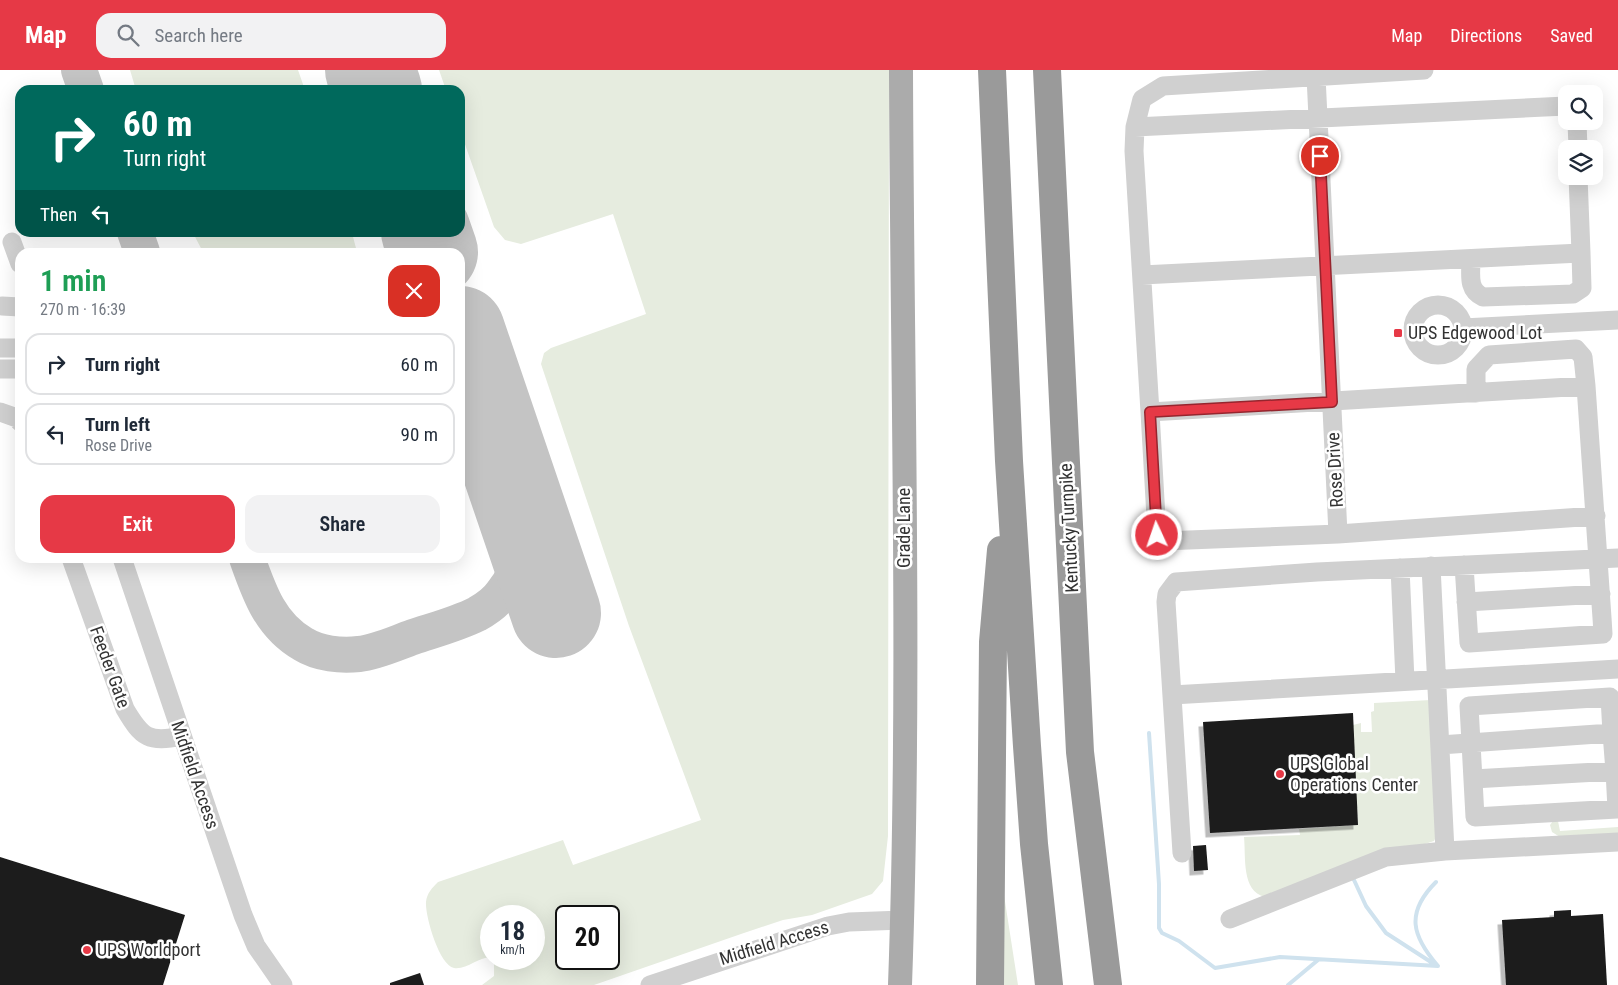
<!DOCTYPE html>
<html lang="en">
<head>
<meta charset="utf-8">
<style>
	:root { --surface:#fff; --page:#f2f2f3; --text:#1f2937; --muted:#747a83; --line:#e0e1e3; --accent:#e63946 }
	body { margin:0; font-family:"Roboto Condensed",sans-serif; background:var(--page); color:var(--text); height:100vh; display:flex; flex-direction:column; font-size:19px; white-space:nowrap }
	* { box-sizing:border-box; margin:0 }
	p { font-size:16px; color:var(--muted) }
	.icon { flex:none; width:28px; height:28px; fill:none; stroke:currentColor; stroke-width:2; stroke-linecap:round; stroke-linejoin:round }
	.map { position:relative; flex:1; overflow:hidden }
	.sheet { position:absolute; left:15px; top:178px; width:450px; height:315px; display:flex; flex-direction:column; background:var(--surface); border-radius:15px; box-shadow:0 5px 20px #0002 }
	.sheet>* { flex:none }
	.top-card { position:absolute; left:15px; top:15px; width:450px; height:152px; border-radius:15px; box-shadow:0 5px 20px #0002; background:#00695c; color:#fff; overflow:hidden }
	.tools { position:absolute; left:1558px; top:15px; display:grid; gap:10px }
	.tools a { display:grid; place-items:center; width:45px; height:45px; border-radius:10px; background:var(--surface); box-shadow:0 5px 20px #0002; font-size:25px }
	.speed { position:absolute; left:480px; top:835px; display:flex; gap:10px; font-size:25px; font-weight:700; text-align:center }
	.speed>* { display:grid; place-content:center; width:65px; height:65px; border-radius:50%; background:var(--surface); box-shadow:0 5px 20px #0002; line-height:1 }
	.speed small { font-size:12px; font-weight:400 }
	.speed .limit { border:2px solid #111; border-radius:8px; background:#fff; color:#111 }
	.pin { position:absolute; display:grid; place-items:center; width:42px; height:42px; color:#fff; margin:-21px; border:2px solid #fff; border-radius:50%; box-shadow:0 1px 5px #0007 }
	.me { position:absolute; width:55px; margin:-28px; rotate:357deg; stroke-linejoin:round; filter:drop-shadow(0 0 4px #0008) }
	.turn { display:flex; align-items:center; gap:18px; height:105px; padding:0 25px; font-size:22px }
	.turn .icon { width:65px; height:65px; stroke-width:2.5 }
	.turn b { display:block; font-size:35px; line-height:42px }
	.then { display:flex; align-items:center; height:48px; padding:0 25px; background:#0003; gap:10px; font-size:19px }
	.round { display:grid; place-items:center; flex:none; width:52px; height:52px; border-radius:15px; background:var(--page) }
	.headline { display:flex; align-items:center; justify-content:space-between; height:85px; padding:0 25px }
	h1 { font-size:30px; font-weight:600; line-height:38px; color:#1e9e55 }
	.primary-button { display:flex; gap:10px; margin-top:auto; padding:10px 25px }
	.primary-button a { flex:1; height:58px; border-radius:15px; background:var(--accent); color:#fff; font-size:20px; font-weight:600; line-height:58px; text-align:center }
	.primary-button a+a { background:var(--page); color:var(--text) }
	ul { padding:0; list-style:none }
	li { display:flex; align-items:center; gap:15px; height:62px; margin:0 10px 8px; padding:0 15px; border:2px solid var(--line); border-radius:15px }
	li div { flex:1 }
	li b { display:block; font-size:19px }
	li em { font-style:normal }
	header { display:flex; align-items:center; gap:30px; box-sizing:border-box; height:70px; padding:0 25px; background:var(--accent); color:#fff }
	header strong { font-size:24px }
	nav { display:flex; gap:28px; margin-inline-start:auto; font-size:18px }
	.search { width:350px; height:45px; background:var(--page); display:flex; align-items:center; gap:12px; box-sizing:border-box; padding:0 18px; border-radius:15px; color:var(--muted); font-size:19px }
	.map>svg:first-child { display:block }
	.green { fill:#e6ecdf; fill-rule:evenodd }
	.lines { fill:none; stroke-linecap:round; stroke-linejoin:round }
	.stream { stroke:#cfe2ee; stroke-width:4 }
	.taxiway { stroke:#c4c4c4; stroke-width:36 }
	.runway { stroke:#c4c4c4; stroke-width:90 }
	.building { fill:#1a1a1a; filter:url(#shadow) }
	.minor { stroke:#d0d0d0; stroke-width:19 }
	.major { stroke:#ababab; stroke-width:24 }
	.highway { stroke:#9a9a9a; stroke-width:28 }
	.route-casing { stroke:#96252e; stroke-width:12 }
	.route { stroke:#e63946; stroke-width:9 }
	.poi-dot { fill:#e63946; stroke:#fff; stroke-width:2 }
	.labels { text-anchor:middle; stroke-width:5; stroke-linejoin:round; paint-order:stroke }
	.poi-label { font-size:18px; fill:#333; stroke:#fff; text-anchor:start }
	.street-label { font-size:18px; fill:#333; stroke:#fff }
</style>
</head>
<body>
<header>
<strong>Map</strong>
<div class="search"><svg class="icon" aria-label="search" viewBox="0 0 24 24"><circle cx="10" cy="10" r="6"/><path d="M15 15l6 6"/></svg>Search here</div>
<nav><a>Map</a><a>Directions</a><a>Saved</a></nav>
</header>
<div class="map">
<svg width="1618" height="915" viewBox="0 0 1618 915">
	<defs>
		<filter id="shadow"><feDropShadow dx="-4.5" dy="4.5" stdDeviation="0" flood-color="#0004"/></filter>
	</defs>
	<rect width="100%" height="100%" fill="#fff"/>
	<!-- green -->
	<path class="green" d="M130,0H298L305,20H136Z
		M439,0H889L888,766L883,811L872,824L812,845L783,850L741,864L594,915H482L494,906V889H534V846H491V887C479,887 466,900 454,898C439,895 425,846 426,832C427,823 432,818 438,812L563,770L573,795L701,750L629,556L541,294L544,283L551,278L646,244L613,144L521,174L505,170L494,157L460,60V20H446ZM566,846H609V889H566Z
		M193,163H352L357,182H203Z
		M1431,630L1436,767L1434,771L1265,827C1241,821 1246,787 1244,767L1300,765L1299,759L1358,755L1353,655L1361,653V662H1372L1371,642L1374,641V633Z
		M1553,751H1558L1560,761L1618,757V764L1560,767L1552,762L1550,755Z
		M1004,825L1018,915H1002Z"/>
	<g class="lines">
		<!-- stream -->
		<path class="stream" d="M1149,663L1159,814V858L1162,863L1179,871L1215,898L1280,887L1438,896C1412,866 1405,843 1436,812
			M1354,810L1366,836L1386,863L1434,894
			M1288,915L1318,890"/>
		<!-- taxiway -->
		<path class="taxiway" d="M79,0L86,20
			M135,162L142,182
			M429,170L431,182
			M247,488C259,522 270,555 303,574C319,584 341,586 359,584C377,582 396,573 413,567C434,560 457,554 477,544C486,539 497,531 503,522C523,497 524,470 521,440"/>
		<!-- runway -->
		<path class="runway" d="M370,0L377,20
			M426,162L433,182
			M460,261L556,543"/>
	</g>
	<!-- building -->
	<path class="building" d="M1353,643L1358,755L1210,763L1203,652Z
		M1206,775L1208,800L1194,801L1193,776Z
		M0,787L185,845L163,915H0Z
		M1571,840V846L1603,844L1607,915H1506L1502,850L1554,847V841Z
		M420,903L424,915H390V913Z"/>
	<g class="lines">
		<!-- minor -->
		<path class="minor" d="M1316,6L1338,464
			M1577,51L1578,79
			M1135,57L1566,36
			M1578,106L1581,183
			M12,172L20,194
			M1142,205L1581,183L1582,218L1573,224L1483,227C1467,220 1471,204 1471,189
			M1413 260a25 25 0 1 1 50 0a25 25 0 1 1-50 0Z
			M2,236L20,237
			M1463,258L1618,250
			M0,278H20
			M0,299H20
			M1476,323V299L1489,285L1576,279L1583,287L1586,316
			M0,342L17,348L20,352
			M1150,342L1134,81L1135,57L1142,29L1163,16L1424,0
			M71,488L125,639C142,668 149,673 182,666
			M122,488L243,845L256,876L283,915
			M1464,495L1469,573L1603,564C1598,481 1592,398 1586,316L1150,342L1157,465L1163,471L1338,464L1596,446
			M1400,498L1405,611
			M1466,532L1601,524
			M1172,625L1618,599
			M1612,663L1615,701
			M1440,675L1612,663L1610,627L1469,636C1471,673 1473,710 1475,747L1617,739L1615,701L1473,709
			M1445,781L1618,772
			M1182,783L1166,532L1167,524L1176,512L1317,502L1618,488
			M1230,849L1386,787L1445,781L1431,496
			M650,915L828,856L849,852L903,850"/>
		<!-- major -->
		<path class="major" d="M900,915C911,610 902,305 901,0"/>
		<!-- highway -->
		<path class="highway" d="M992,0L1009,391L1027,676L1034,774L1049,915
			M1047,0L1080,682L1108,915
			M990,915L993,572L1001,480"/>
	</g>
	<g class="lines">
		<defs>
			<path id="route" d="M1157,465L1150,342L1332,332L1320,86"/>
		</defs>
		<!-- route casing -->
		<use href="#route" class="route-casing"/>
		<!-- route -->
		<use href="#route" class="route"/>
	</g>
	<!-- markers -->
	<g class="poi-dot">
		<rect x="1393" y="258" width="10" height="10" rx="2.5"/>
		<circle cx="1280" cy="704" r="5"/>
		<circle cx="87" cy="880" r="5"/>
	</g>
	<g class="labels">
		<!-- poi labels -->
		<g class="poi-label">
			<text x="1408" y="269">UPS Edgewood Lot</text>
			<text x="1290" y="700">UPS Global<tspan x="1290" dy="21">Operations Center</tspan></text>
			<text x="97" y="886">UPS Worldport</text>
		</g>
		<!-- street labels -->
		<g class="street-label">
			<text transform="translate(1335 400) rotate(-93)" y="6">Rose Drive</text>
			<text transform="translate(904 458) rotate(-90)" y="6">Grade Lane</text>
			<text transform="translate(1069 458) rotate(-93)" y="6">Kentucky Turnpike</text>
			<text transform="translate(110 597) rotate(70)" y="6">Feeder Gate</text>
			<text transform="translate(195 705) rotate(71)" y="6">Midfield Access</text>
			<text transform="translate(774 873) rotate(-17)" y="6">Midfield Access</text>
		</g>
	</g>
</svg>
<div class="tools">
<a><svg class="icon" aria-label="search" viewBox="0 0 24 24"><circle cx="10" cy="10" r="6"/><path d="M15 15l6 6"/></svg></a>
<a><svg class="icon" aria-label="layers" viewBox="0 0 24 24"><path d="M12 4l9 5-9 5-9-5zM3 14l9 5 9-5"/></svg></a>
</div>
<div class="speed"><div>18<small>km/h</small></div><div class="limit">20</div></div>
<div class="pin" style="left:1320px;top:86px;background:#d93025"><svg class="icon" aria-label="arrive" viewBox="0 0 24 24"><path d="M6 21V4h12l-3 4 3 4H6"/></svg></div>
<svg class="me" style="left:1157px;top:465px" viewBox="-20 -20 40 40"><circle r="17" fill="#e63946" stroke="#fff" stroke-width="3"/><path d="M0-11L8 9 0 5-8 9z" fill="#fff"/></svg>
<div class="top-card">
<div class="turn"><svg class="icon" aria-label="right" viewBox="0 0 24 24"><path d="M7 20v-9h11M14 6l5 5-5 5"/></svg><div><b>60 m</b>Turn right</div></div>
<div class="then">Then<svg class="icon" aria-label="left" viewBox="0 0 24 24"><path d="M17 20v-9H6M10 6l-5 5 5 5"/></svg></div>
</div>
<section class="sheet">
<div class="headline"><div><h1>1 min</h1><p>270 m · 16:39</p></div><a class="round" style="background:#d93025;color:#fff"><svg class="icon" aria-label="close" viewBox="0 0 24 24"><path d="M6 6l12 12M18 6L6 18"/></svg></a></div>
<ul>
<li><svg class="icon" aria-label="right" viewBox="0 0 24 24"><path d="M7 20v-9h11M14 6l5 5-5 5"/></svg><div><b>Turn right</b></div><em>60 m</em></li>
<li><svg class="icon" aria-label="left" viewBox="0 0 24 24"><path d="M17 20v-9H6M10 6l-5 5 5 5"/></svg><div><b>Turn left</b><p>Rose Drive</p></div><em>90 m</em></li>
</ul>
<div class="primary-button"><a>Exit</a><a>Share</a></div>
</section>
</div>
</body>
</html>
